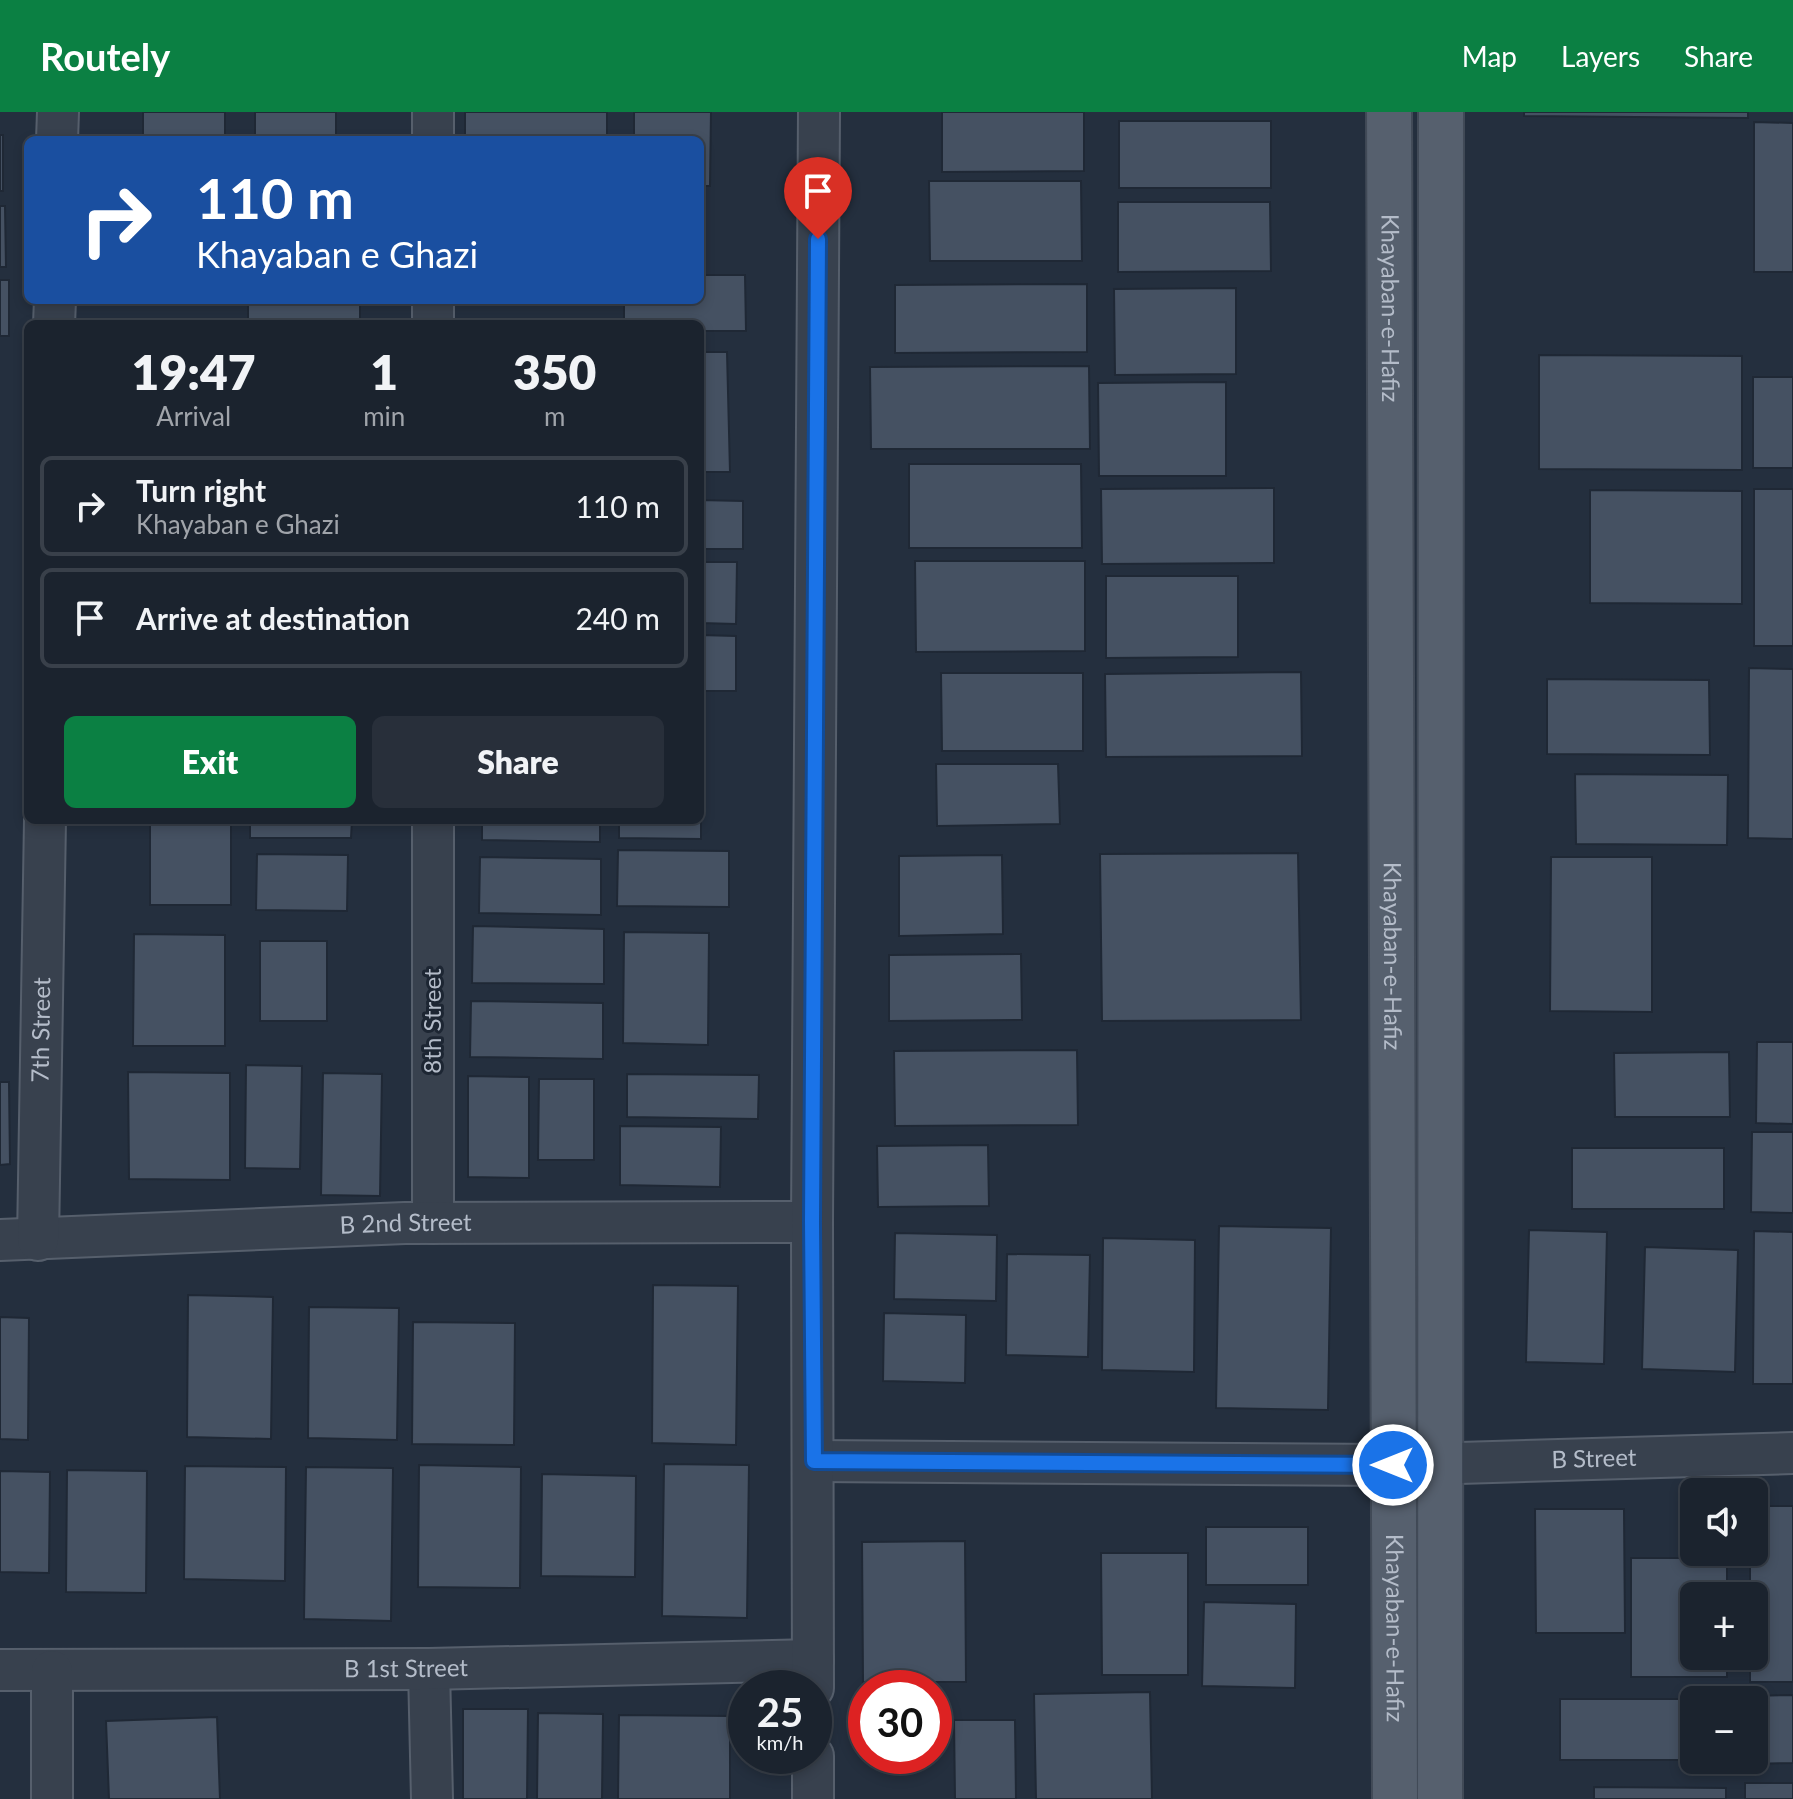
<!DOCTYPE html>
<html lang="en">
<head>
<meta charset="utf-8">
<style>
	:root { --surface:#1b232e; --page:#282f3a; --text:#f1f3f6; --muted:#a0a4aa; --line:#39404a; --accent:#0b8043 }
	body { margin:0; font-family:Lato,sans-serif; background:var(--page); color:var(--text); height:100vh; display:flex; flex-direction:column; font-size:30px; white-space:nowrap }
	* { box-sizing:border-box; margin:0 }
	p { font-size:26px; color:var(--muted) }
	.icon { flex:none; width:44px; height:44px; fill:none; stroke:currentColor; stroke-width:2; stroke-linecap:round; stroke-linejoin:round }
	.map { position:relative; flex:1; overflow:hidden }
	.side { position:absolute; left:24px; top:208px; width:680px; height:504px; display:flex; flex-direction:column; background:var(--surface); border-radius:12px; box-shadow:0 4px 12px #0003,0 0 0 2px var(--line) }
	.side>* { flex:none }
	.banner { position:absolute; left:24px; top:24px; width:680px; height:168px; border-radius:12px; box-shadow:0 4px 12px #0003,0 0 0 2px var(--line); background:#1a4fa0; color:#fff; overflow:hidden }
	.controls { position:absolute; left:1680px; top:1366px; display:grid; gap:16px }
	.controls a { display:grid; place-items:center; width:88px; height:88px; border-radius:12px; background:var(--surface); box-shadow:0 4px 12px #0003,0 0 0 2px var(--line); font-size:40px }
	.speed { position:absolute; left:728px; top:1558px; display:flex; gap:16px; font-size:40px; font-weight:700; text-align:center }
	.speed>* { display:grid; place-content:center; width:104px; height:104px; border-radius:50%; background:var(--surface); box-shadow:0 4px 12px #0003,0 0 0 2px var(--line); line-height:1 }
	.speed small { font-size:20px; font-weight:400 }
	.speed .limit { border:12px solid #d22; background:#fff; color:#111 }
	.pin { position:absolute; display:grid; place-items:center; width:68px; height:68px; color:#fff; margin:-82px -34px; border-radius:50% 50% 50% 0; rotate:-45deg; box-shadow:0 0 8px #0007 }
	.pin .icon { rotate:45deg }
	.me { position:absolute; width:88px; margin:-44px; rotate:270deg; stroke-linejoin:round; filter:drop-shadow(0 0 6px #0008) }
	.turn { display:flex; align-items:center; gap:28px; height:168px; padding:0 40px; font-size:36px }
	.turn .icon { width:104px; height:104px; stroke-width:2.5 }
	.turn b { display:block; font-size:56px; line-height:68px }
	.eta { display:flex; justify-content:space-evenly; align-items:center; height:136px; text-align:center }
	.eta b { font-size:48px; font-weight:800; line-height:56px }
	.primary-button { display:flex; gap:16px; margin-top:auto; padding:16px 40px }
	.primary-button a { flex:1; height:92px; border-radius:12px; background:var(--accent); color:#fff; font-size:32px; font-weight:800; line-height:92px; text-align:center }
	.primary-button a+a { background:var(--page); color:var(--text) }
	ul { padding:0; list-style:none }
	li { display:flex; align-items:center; gap:24px; height:100px; margin:0 16px 12px; padding:0 24px; border:4px solid var(--line); border-radius:12px }
	li div { flex:1 }
	li b { display:block; font-size:30px }
	li em { font-style:normal }
	header { display:flex; align-items:center; gap:48px; box-sizing:border-box; height:112px; padding:0 40px; background:var(--accent); color:#fff }
	header strong { font-size:38px }
	nav { display:flex; gap:44px; margin-inline-start:auto; font-size:28px }
	.map>svg:first-child { display:block }
	.building { fill:#455162; stroke:#1f2835; stroke-width:2 }
	.lines { fill:none; stroke-linecap:round; stroke-linejoin:round }
	.minor-casing { stroke:#565f6c; stroke-width:44 }
	.major-casing { stroke:#414a57; stroke-width:48 }
	.minor { stroke:#38414e; stroke-width:40 }
	.major { stroke:#56606e; stroke-width:44 }
	.route-casing { stroke:#114b97; stroke-width:20 }
	.route { stroke:#1a73e8; stroke-width:14 }
	.labels { text-anchor:middle; stroke-width:6; stroke-linejoin:round; paint-order:stroke }
	.street-label { font-size:24px; fill:#b4bcc9; stroke:#1d2633 }
</style>
</head>
<body>
<header>
<strong>Routely</strong>
<nav><a>Map</a><a>Layers</a><a>Share</a></nav>
</header>
<div class="map">
<svg width="1793" height="1687" viewBox="0 0 1793 1687">
	<rect width="100%" height="100%" fill="#242f3e"/>
	<!-- building -->
	<path class="building" d="M143,0H225V28H143Z
		M255,0H336V28H255Z
		M465,0H607V28H465Z
		M634,0H711L710,74H700V28H634Z
		M942,0H1084V59L942,60Z
		M1524,0H1748V6L1524,4Z
		M1119,9H1271V76H1119Z
		M1754,10L1793,11V160H1754Z
		M0,23H3V79H0Z
		M929,69H1081L1082,149H930Z
		M1118,90H1270L1271,159L1118,160Z
		M0,94H5L6,155H0Z
		M700,163H745L746,219H700V212H624V188H700Z
		M0,168H9V224H0Z
		M1087,172V240L895,241V173Z
		M1236,176V262L1115,263L1114,177Z
		M248,188H360V212H248Z
		M700,240H727L730,360H700Z
		M1539,243L1742,244V358L1539,357Z
		M1089,254L1090,337H871L870,255Z
		M1753,265H1793V356H1753Z
		M1226,270V364H1099L1098,271Z
		M909,352H1081L1082,436H909Z
		M1274,376V451L1102,452L1101,377Z
		M1754,377H1793V534H1754Z
		M1590,378L1742,379V492L1590,491Z
		M700,388L743,389V437H700Z
		M915,449H1085V539L916,540Z
		M700,450H737L736,512L700,511Z
		M1106,464H1238V545L1106,546Z
		M700,523L736,524V579H700Z
		M1749,556L1793,557V727L1748,726Z
		M1301,560L1302,644L1106,645L1105,562Z
		M941,561H1083V639H942Z
		M1547,567L1709,568L1710,643L1547,642Z
		M936,652H1058L1060,712L937,714Z
		M1575,662L1728,663L1727,733L1576,732Z
		M701,671V727L619,726V708H700Z
		M150,708H231V793H150Z
		M250,708H352L351,726H250Z
		M482,708H600V730L482,728Z
		M618,738L729,739V795L617,794Z
		M1298,741L1301,908L1102,909L1100,742Z
		M257,742L348,743L347,799L256,798Z
		M1002,743L1003,822L899,824V744Z
		M480,745L601,747V803L479,801Z
		M1551,745H1652V900L1550,899Z
		M473,814L604,817V872L472,871Z
		M624,820L709,821L708,933L623,931Z
		M134,822L225,823V934H133Z
		M260,829H327V909H260Z
		M1021,842L1022,908L889,909V843Z
		M471,889L603,891V947L470,945Z
		M1757,930H1793V1012L1756,1011Z
		M1077,938L1078,1013L895,1014L894,939Z
		M1729,940L1730,1005H1615L1614,941Z
		M246,953L302,954L300,1057L245,1056Z
		M128,960L230,961V1068L129,1067Z
		M323,961L382,962L380,1084L321,1083Z
		M627,962L759,963L758,1007L627,1005Z
		M468,964L529,965V1066L468,1065Z
		M539,967H594V1048H538Z
		M0,970H9L10,1052L0,1053Z
		M620,1014L721,1015L720,1075L620,1073Z
		M1752,1020H1793V1101L1751,1100Z
		M988,1033L989,1094L878,1095L877,1034Z
		M1572,1036H1724V1097H1572Z
		M1219,1114L1331,1116L1328,1298L1216,1296Z
		M1529,1118L1607,1120L1604,1252L1526,1250Z
		M1754,1119L1793,1120V1272H1753Z
		M895,1121L997,1123L996,1189L894,1187Z
		M1103,1126L1195,1128L1194,1260L1102,1258Z
		M1645,1135L1738,1138L1735,1260L1642,1257Z
		M1007,1142L1090,1143L1088,1245L1006,1243Z
		M653,1173L738,1174L736,1333L652,1331Z
		M188,1183L273,1185L271,1327L187,1325Z
		M309,1195L399,1196L397,1328L308,1326Z
		M884,1201L966,1203L965,1271L883,1269Z
		M0,1205L29,1206L28,1328L0,1327Z
		M413,1210L515,1211L514,1333L412,1332Z
		M664,1352L749,1353L747,1506L662,1504Z
		M419,1353L521,1355L520,1476L418,1475Z
		M185,1354L286,1355L285,1469L184,1467Z
		M306,1355L393,1356L391,1509L304,1507Z
		M67,1358L147,1359L146,1481L66,1480Z
		M0,1359L50,1360L49,1461L0,1460Z
		M542,1362L636,1364L635,1465L541,1464Z
		M1754,1394H1793V1570H1750V1544H1754V1484H1750V1440H1754Z
		M1535,1397H1624L1625,1521H1536Z
		M1206,1415H1308V1473H1206Z
		M965,1429L966,1570H863L862,1430Z
		M1101,1441H1188V1563H1102Z
		M1631,1446H1727V1484H1694V1544H1727V1565H1631Z
		M1204,1490L1296,1492L1295,1576L1202,1574Z
		M1150,1580L1152,1687H1036L1034,1582Z
		M1793,1583V1651L1750,1652V1648H1754V1588H1749V1584Z
		M1560,1587H1729V1588H1694V1648H1560Z
		M463,1597H528L527,1687H463Z
		M538,1601L603,1602L602,1687H537Z
		M619,1603L730,1604V1687H618Z
		M217,1605L220,1687H109L106,1609Z
		M954,1608H1015L1016,1687H955Z
		M1745,1671H1793V1687H1745Z
		M1594,1675L1726,1676V1687H1594Z"/>
	<g class="lines">
		<defs>
			<g id="minor">
				<path d="M57,28L58,0"/>
				<path d="M433,28V0"/>
				<path d="M54,212L55,188"/>
				<path d="M433,212V188"/>
				<path d="M433,1111V708"/>
				<path id="s1" d="M0,1128L405,1111L812,1110"/>
				<path id="s2" d="M38,1128L45,708"/>
				<path id="s3" d="M814,1349L1393,1353L1793,1341"/>
				<path d="M429,1557L432,1687"/>
				<path id="s4" d="M0,1558L429,1557L813,1548"/>
				<path d="M813,1576L812,1110L819,0"/>
				<path d="M52,1687V1559"/>
				<path d="M813,1687V1644"/>
			</g>
			<g id="major">
				<path id="s5" d="M1389,0L1395,1687"/>
				<path d="M1440,1687L1441,0"/>
			</g>
		</defs>
		<!-- minor casing -->
		<use href="#minor" class="minor-casing"/>
		<!-- major casing -->
		<use href="#major" class="major-casing"/>
		<!-- minor -->
		<use href="#minor" class="minor"/>
		<!-- major -->
		<use href="#major" class="major"/>
	</g>
	<g class="lines">
		<defs>
			<path id="route" d="M818,127L812,1110L814,1349L1393,1353"/>
		</defs>
		<!-- route casing -->
		<use href="#route" class="route-casing"/>
		<!-- route -->
		<use href="#route" class="route"/>
	</g>
	<g class="labels">
		<!-- street labels -->
		<g class="street-label">
			<text dy="8" stroke="none"><textPath href="#s5" startOffset="196">Khayaban-e-Hafiz</textPath></text>
			<text dy="8" stroke="none"><textPath href="#s5" startOffset="844">Khayaban-e-Hafiz</textPath></text>
			<text transform="translate(433 909) rotate(-90)" y="8">8th Street</text>
			<text dy="8" stroke="none"><textPath href="#s2" startOffset="210">7th Street</textPath></text>
			<text dy="8" stroke="none"><textPath href="#s1" startOffset="406">B 2nd Street</textPath></text>
			<text dy="8" stroke="none"><textPath href="#s3" startOffset="780">B Street</textPath></text>
			<text dy="8" stroke="none"><textPath href="#s5" startOffset="1516">Khayaban-e-Hafiz</textPath></text>
			<text dy="8" stroke="none"><textPath href="#s4" startOffset="406">B 1st Street</textPath></text>
		</g>
	</g>
</svg>
<div class="controls">
<a><svg class="icon" aria-label="sound" viewBox="0 0 24 24"><path d="M4 9h4l5-4v14l-5-4H4zM17 9q2 3 0 6"/></svg></a>
<a>+</a>
<a>−</a>
</div>
<div class="speed"><div>25<small>km/h</small></div><div class="limit">30</div></div>
<div class="pin" style="left:818px;top:127px;background:#d93025"><svg class="icon" aria-label="arrive" viewBox="0 0 24 24"><path d="M6 21V4h12l-3 4 3 4H6"/></svg></div>
<svg class="me" style="left:1393px;top:1353px" viewBox="-20 -20 40 40"><circle r="17" fill="#1a73e8" stroke="#fff" stroke-width="3"/><path d="M0-11L8 9 0 5-8 9z" fill="#fff"/></svg>
<div class="banner">
<div class="turn"><svg class="icon" aria-label="right" viewBox="0 0 24 24"><path d="M7 20v-9h11M14 6l5 5-5 5"/></svg><div><b>110 m</b>Khayaban e Ghazi</div></div>
</div>
<section class="side">
<div class="eta">
<div><b>19:47</b><p>Arrival</p></div>
<div><b>1</b><p>min</p></div>
<div><b>350</b><p>m</p></div>
</div>
<ul>
<li><svg class="icon" aria-label="right" viewBox="0 0 24 24"><path d="M7 20v-9h11M14 6l5 5-5 5"/></svg><div><b>Turn right</b><p>Khayaban e Ghazi</p></div><em>110 m</em></li>
<li><svg class="icon" aria-label="arrive" viewBox="0 0 24 24"><path d="M6 21V4h12l-3 4 3 4H6"/></svg><div><b>Arrive at destination</b></div><em>240 m</em></li>
</ul>
<div class="primary-button"><a>Exit</a><a>Share</a></div>
</section>
</div>
</body>
</html>
